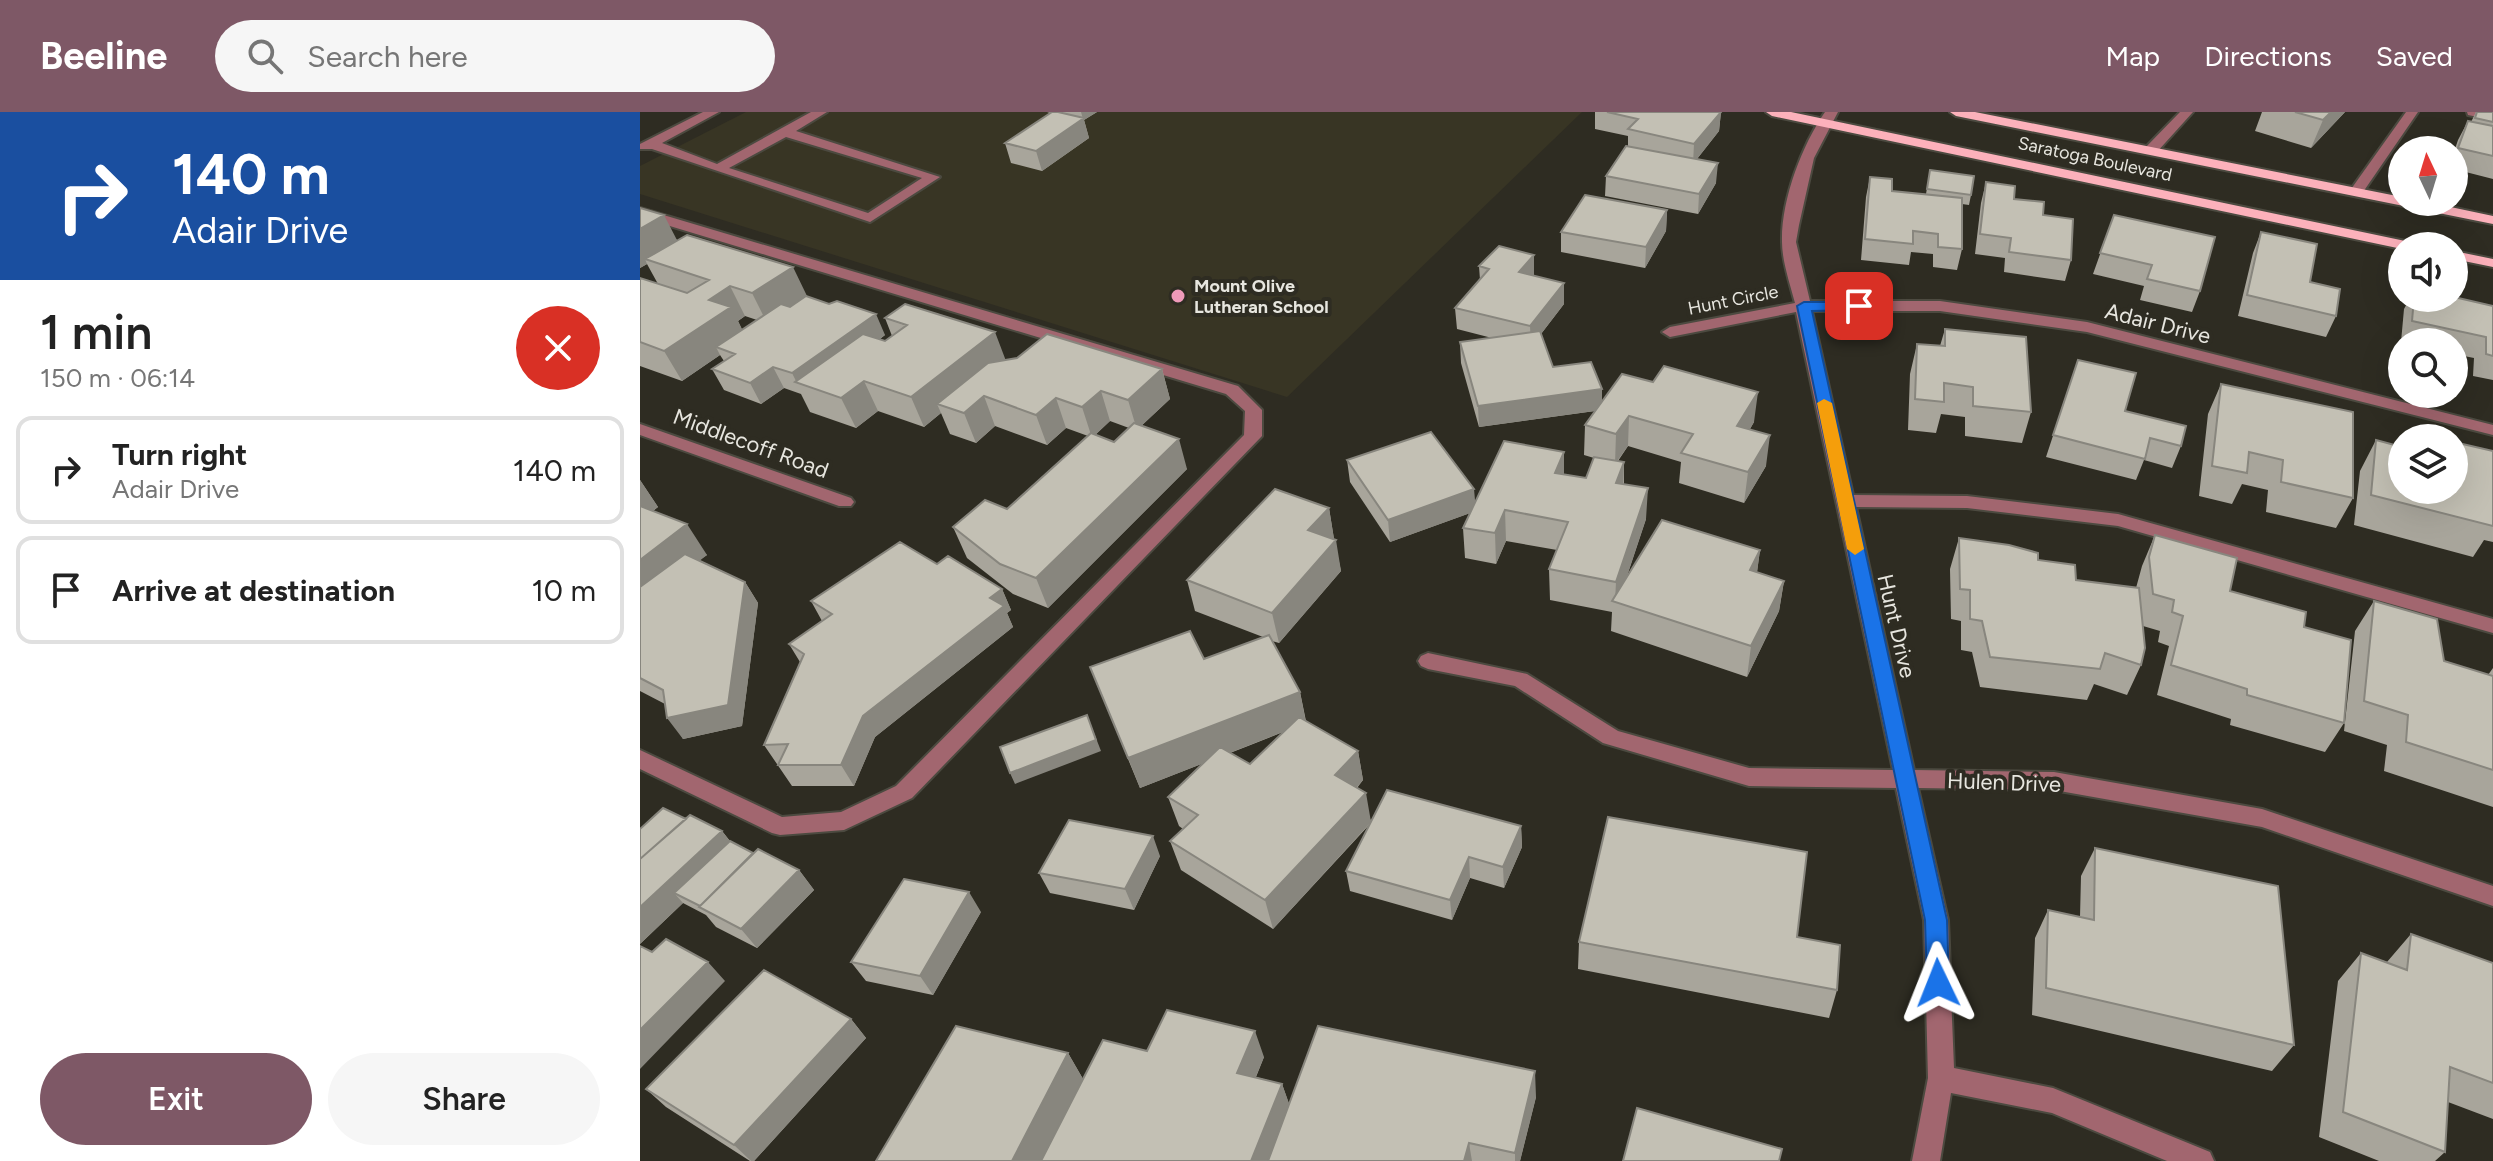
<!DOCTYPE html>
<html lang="en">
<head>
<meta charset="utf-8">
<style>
	:root { --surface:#fff; --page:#f6f6f6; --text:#222; --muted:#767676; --line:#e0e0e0; --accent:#7e5866 }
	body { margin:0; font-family:Figtree,sans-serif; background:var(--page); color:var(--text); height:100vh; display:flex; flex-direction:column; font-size:30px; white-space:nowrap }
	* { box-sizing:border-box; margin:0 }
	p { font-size:26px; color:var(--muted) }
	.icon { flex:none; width:44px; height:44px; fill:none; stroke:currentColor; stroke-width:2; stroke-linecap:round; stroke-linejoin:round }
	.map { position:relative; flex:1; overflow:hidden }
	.drawer { display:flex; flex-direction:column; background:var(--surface); width:640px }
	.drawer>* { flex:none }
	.hud { background:#1a4fa0; color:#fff; overflow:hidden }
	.needle { width:52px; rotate:356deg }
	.buttons { position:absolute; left:1748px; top:24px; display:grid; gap:16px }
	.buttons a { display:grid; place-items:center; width:80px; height:80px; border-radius:50%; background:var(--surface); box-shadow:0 8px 32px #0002; font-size:40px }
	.pin { position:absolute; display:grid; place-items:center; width:68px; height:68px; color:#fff; margin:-34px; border-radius:16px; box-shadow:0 4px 12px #0006 }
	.me { position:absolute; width:88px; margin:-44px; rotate:358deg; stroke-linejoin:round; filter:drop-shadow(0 0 6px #0008) }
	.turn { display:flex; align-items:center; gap:28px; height:168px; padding:0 40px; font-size:36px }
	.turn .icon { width:104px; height:104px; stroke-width:2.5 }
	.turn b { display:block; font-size:56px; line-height:68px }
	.round { display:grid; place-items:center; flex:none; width:84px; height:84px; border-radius:42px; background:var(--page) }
	.head { display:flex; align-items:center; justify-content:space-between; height:136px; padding:0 40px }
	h1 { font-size:48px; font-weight:600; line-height:60px }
	.action { display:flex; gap:16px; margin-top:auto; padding:16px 40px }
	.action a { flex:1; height:92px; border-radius:48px; background:var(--accent); color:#fff; font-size:32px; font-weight:600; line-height:92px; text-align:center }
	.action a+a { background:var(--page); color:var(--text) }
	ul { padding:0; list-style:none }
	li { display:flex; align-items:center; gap:24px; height:108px; margin:0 16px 12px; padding:0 24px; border:4px solid var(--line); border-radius:16px }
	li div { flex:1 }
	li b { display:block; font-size:30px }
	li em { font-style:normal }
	header { display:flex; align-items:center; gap:48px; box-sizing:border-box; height:112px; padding:0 40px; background:var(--accent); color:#fff }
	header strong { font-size:38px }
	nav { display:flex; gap:44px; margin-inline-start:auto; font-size:28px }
	.search { width:560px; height:72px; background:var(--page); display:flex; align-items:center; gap:20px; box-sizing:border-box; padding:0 28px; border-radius:44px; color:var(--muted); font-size:30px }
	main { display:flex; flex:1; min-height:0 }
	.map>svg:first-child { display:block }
	.built { fill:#383524 }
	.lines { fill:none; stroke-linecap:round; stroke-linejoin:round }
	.minor-casing { stroke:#4c4a40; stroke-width:4 }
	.major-casing { stroke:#4c4a40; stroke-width:4 }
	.minor { fill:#a2666f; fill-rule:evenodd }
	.major { fill:#fcb1bb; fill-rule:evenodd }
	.wall { fill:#a8a59b; fill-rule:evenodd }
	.shaded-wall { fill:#88867e }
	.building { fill:#c3c0b4; stroke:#88867e; stroke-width:2 }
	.route { fill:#1a73e8; stroke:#114b97; stroke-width:2 }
	.slow { fill:#f59e0b }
	.poi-dot { fill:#ef9ab9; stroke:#2e2c22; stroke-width:3 }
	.labels { text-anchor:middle; stroke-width:8; stroke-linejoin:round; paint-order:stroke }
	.far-street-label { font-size:18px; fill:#e7e6df; stroke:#2e2c22 }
	.far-poi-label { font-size:18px; font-weight:bold; fill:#e7e6df; stroke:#2e2c22; text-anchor:start }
	.street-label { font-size:22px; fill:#e7e6df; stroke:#2e2c22 }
</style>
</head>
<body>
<header>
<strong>Beeline</strong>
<div class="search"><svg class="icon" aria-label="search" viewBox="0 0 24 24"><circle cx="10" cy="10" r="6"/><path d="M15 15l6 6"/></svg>Search here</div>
<nav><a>Map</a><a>Directions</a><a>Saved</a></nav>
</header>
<main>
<section class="drawer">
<div class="hud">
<div class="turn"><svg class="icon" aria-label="right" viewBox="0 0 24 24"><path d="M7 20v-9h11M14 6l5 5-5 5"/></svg><div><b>140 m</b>Adair Drive</div></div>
</div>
<div class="head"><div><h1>1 min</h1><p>150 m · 06:14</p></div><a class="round" style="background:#d93025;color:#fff"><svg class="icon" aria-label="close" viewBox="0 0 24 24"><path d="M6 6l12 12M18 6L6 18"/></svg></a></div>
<ul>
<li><svg class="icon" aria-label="right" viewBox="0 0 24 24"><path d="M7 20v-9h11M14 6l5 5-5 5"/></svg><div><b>Turn right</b><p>Adair Drive</p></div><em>140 m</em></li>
<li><svg class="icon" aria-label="arrive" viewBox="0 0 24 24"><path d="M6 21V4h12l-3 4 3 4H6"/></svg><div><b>Arrive at destination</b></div><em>10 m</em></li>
</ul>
<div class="action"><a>Exit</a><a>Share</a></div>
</section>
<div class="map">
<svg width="1853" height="1049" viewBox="0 0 1853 1049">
	<rect width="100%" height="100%" fill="#2e2c22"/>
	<!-- built -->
	<path class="built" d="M106,0H942L647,285L0,82V54Z"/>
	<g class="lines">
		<defs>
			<path id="minor" d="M63,0H79L22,31L77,52L171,0H187L156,19L300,65L230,110L12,37H0V32ZM146,25L282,66L228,101L89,56Z
				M1185,0H1198L1174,46L1159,113L1156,130L1170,189H1300L1447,210L1853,313V323L1447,220L1300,199H1172L1213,383L1327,384L1478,402L1853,507V521L1478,414L1327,396L1216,395L1274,658L1414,660L1622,697L1853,774V794L1622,715L1414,678L1278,676L1308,808L1314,956L1413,976L1570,1040L1574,1049H1527L1412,1001L1311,981L1300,1049H1272L1288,966L1284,808L1256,676L1109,674L963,631L875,574L788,557L781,554L778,549L781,544L788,541L887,562L978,619L1109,656L1253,658L1156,200L1030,225L1022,220L1030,215L1155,191C1150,172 1142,149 1142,130C1141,88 1162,33 1185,0Z
				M1540,0H1553L1516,41H1506V35Z
				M1766,0H1778L1721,83H1711L1709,80Z
				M1827,0H1853V8L1828,3Z
				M0,96L598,274L622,298V324L272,686L204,718L140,723L132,721L0,657V638L142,705L201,700L256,674L604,323L605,299L586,282L0,105Z
				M0,312L211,386L214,390L211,394H199L0,323Z"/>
			<path id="major" d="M1126,0H1151L1770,130L1777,134H1762V137L1132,4Z
				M1310,0H1335L1762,85V90H1787L1853,104V112L1316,4Z
				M1814,139L1853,147V155L1814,147Z"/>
		</defs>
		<!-- minor casing -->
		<use href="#minor" class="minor-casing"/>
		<!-- major casing -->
		<use href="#major" class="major-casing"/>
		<!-- minor -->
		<use href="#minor" class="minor"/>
		<!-- major -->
		<use href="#major" class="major"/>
	</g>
	<!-- wall -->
	<path class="wall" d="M407,0H457L444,8L449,26L402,59L371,51L365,31L410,1Z
		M955,0H1081L1079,19L1057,47L1076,71L1058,102L965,84L966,64L988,34V24L955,17Z
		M1622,0H1705L1671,36L1615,19Z
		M1836,0H1853V67L1814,57V40L1818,28L1828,9L1831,10Z
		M1290,58L1331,83L1329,93L1322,92V137L1317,158L1293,155V142L1271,140L1269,153L1221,148L1226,85L1230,65L1252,79L1286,82Z
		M1346,70L1403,103L1431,148L1425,169L1364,160L1365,146L1335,142L1341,91Z
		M0,96L37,128L167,184L245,223L240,227L245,229L252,224L245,206L366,248L522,257L530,287L501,314L547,357L408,496L373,482L327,446L313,415L367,397L448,324L426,316L407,333L355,314L336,331L310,322L301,301L284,315L238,299L216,316L170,300L161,282L144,276L121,292L84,278L72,257L84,249L80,243L42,269L0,254V166L18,172L7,152L0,156ZM105,204L117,208L102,218L98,209ZM470,309L489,316L474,330L455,323Z
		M1027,98L1026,119L1005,156L921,140V120Z
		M1474,103L1560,179L1552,200L1500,188L1504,174L1453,162Z
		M1621,120L1696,204L1686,225L1598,204L1613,141Z
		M894,143V164L924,171V192L901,222L913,255L962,277V290L1114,310L1110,317L1126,354L1104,391L1039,371L1041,350L988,334L978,349L984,350V372L1006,407L987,464L1120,438L1117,460L1144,469L1139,499L1107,565L971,519L972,500L910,488L909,457L917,438L866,429L856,452L825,446L823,416L830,401L750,430L710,370L707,348L835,390L924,362L946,366L954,346L944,343L945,313L955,299L839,315L821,251L820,230L852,226L817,217L815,196L840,168L839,154Z
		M1770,186H1814L1853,194V268L1833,264L1834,246L1814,242V230H1761L1764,197Z
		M1305,217L1391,300L1382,331L1325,324V305L1301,302L1296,321L1268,318L1270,262L1277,232L1300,234Z
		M1438,248L1485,299L1541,334L1532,356L1504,348L1496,368L1406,345Z
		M1581,272L1713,386L1696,416L1626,400L1628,378L1602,372L1592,392L1559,384L1568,302Z
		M1736,328L1762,378L1853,339V430L1844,428L1833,445L1714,413L1720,359Z
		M0,368L18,395L13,399L67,443L59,448L105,470L118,491L102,614L43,627L25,592L0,579Z
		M689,396L694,427L701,459L639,531L632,529L660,580L666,609L718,639L723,668L717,676L731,709L881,714L882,735L864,776L830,766L812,808L710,779L706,759L730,712L633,817L541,758L530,729L543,717L539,714L528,685L564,651L500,676L450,555L564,547L623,525L555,499L547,468ZM643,620L610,652L590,641L608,634Z
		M1515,423L1590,479L1664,515L1704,611L1685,640L1590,613L1591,607L1517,583L1529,534L1518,530L1520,519L1503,514L1501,553L1487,583L1454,572L1447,588L1340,575L1332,540L1321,538V509L1311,507L1310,457L1319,426L1398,448L1436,468L1496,476L1502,454Z
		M297,452L362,477L371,498L367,501L373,515L235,625L214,674H152L124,633L160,550L149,532L182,509L171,489Z
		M1734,489L1804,549L1848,563L1853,556V695L1744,659L1747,633L1704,619L1715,519Z
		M46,707L82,719L90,729L113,741L159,758L174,778L117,836L76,815L66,803L43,791L0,832Z
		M1455,736L1654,933L1632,959L1392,903L1395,826L1408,798L1440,805L1441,764Z
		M520,744L494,798L410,781L399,761Z
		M341,800L293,883L226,869L211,850Z
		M1771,822L1853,851V1007L1808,990L1805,1040L1795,1049H1739L1679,1025L1698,869L1721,841L1747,850Z
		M1157,825L1197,878L1189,906L938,857L939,830Z
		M211,907L226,926L114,1049H110L26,995L6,977Z
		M507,939L624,945L616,965L642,972L649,992L896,985L880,1049H236L428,941L443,967Z"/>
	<!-- shaded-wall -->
	<path class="shaded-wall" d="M441,0H457L444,8L449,26L402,59L396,39L443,7Z
		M1081,0L1079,19L1053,52L1054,32Z
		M1691,0H1705L1671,36L1683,8Z
		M1078,51L1076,71L1058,102L1059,82Z
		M1027,98L1026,119L1005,156L1006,135Z
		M24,103L39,132L5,147L7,152L0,156V117Z
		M894,143V164L879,160Z
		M153,155L167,184L127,211L112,181Z
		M924,171V192L891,235L890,214Z
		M90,174L105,204L98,209L106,225L76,235L80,243L42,269L24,239L69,188Z
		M236,202L245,223L172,276L157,271L152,261Z
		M355,220L366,249L297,292L301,301L284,315L271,285Z
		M133,255L144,276L121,292L110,271Z
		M522,257L530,287L497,318L488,288Z
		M224,269L238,299L216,316L201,286Z
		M962,277V298L839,315L838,294Z
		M461,279L470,309L452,326L442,295Z
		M1118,280L1114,310L1094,344L1097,314Z
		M344,284L355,314L336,331L324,301Z
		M416,286L426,316L407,333L396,303Z
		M989,304L988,334L975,352L976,322Z
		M1130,323L1126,354L1104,391L1108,360Z
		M539,327L547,357L408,496L396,466Z
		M924,340V370L915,361Z
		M984,350L983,380L976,371Z
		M0,368L18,395L0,408Z
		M1008,376L1006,407L978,491L975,490L976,470Z
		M834,377L836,399L750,430L748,408Z
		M689,396L694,427L674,449L668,418Z
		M865,398L866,429L856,452L855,421Z
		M47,412L67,443L0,495V448Z
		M696,428L701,459L639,531L632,501Z
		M1120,438L1116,468L1110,458Z
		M1144,469L1139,499L1107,565L1111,534Z
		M105,470L118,491L102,614L43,627L27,606Z
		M362,477L371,498L367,501L373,515L235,625L214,674L201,653L223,604L350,486Z
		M660,580L666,611L500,676L488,646Z
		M447,603L461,639L375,672L370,661Z
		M718,639L723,668L701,693L695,663Z
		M726,681L731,710L633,817L625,788Z
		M881,714L882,735L864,776L863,755Z
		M82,719L98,740L34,781L43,791L0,832V795Z
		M513,724L520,744L494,798L485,777Z
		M829,745L830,766L812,808L810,788Z
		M159,758L174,778L117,836L101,817Z
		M329,780L341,800L293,883L280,864Z
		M68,850L85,869L0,957V918Z
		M211,907L226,926L114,1049H111L94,1033Z
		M615,919L624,945L607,986L597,961Z
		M428,941L443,967L402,1049H372Z
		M895,959L896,985L880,1049H875V1041Z
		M642,972L651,997L631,1049H611Z
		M829,1031L832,1049H824Z"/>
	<!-- building -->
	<path class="building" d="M412,0H418L444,6L396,39L365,31Z
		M967,0H1081L1054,32L988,17L998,7Z
		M1655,0H1691L1683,8Z
		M1837,0H1853V10L1835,6Z
		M1828,9L1853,14V44L1818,36Z
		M986,34L1078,51L1059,82L966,64Z
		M1290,58L1334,64L1331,83L1287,77Z
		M1230,65L1252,67V79L1322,86V137L1298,135V122L1273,119V132L1225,127Z
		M1346,70L1375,74L1374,87L1404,90L1403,103L1433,107L1431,148L1369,140L1371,126L1340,122Z
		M945,83L1027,98L1006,135L921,120Z
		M0,96L24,103L0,117Z
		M1474,103L1575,125L1560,179L1507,167L1512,153L1460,141Z
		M1621,120L1677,132L1670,170L1700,177L1696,204L1607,183Z
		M47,123L153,155L112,181L90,174L69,188L91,195L24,239L0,230V166L47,181L69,168L5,147Z
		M859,134L894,143L879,160L924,171L890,214L815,196L849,157L839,154Z
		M166,184L189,192L197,189L236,202L152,261L133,255L110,271L72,257L95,242L76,235L141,192L150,195Z
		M1814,185L1853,194V244L1846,242V225L1772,209L1774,186H1814Z
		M265,192L355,220L271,285L224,269L201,286L155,270L223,222L245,229L267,213L245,206Z
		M1305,217L1386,225L1391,300L1333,294V275L1304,271V290L1275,287L1277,232L1305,234Z
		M900,219L913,255L951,250L962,277L838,294L820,230Z
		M407,222L522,257L488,288L461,279L442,295L416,286L396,303L344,284L324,301L297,292L348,251L377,246Z
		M1438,248L1496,261L1485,299L1546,314L1541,334L1510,326L1505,347L1413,323Z
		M1024,254L1118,280L1097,314L1130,323L1108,360L1041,341L1053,322L989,304L976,322L945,313L982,262L1013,270Z
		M1581,272L1713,300V386L1641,370L1643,348L1609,340L1607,361L1572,354Z
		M494,311L539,327L396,466L360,452L313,415L345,388L367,397L451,321L474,330Z
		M791,320L834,377L748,408L707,348Z
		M1777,320L1799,326H1776Z
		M1736,328L1762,335V378H1814V330L1853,339V414L1731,383Z
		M864,329L924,340L915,361L946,366L954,345L984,350L976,371L1008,376L976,470L909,457L928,410L865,398L855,421L823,416Z
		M635,377L689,396L668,418L696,428L632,501L547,468Z
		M0,394L47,412L0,448Z
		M1022,408L1120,438L1110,458L1144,469L1111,534L972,489Z
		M1515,423L1597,446L1590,479L1666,500L1664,515L1711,528L1704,611L1607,583V577L1531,553L1543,504L1532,500L1534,488L1513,482L1509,445Z
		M1319,426L1369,433L1398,441V448L1435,453L1436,468L1499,476L1505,536L1501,553L1465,541L1460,557L1350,545L1342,509L1330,507V478L1320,477Z
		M260,430L297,452L308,444L362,477L350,486L364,494L223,604L201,653H138L148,632L124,633L164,542L149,532L192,502L171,489Z
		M45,442L105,470L88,593L27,606L23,578L0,566V475Z
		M1734,489L1797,507L1804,549L1853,564V658L1766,630L1768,603L1724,589Z
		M550,519L564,547L629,523L660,580L488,646L450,555Z
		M447,603L456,628L370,661L360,635Z
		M659,605L718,639L695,663L726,681L625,788L530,729L558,703L528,685L580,635L610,652Z
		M747,678L881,714L863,755L829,745L810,788L706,759Z
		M23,696L46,707L0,747V717Z
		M50,703L82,719L0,795V747Z
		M968,705L1167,740L1157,825L1200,833L1197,878L939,830Z
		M429,708L513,724L485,777L399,761Z
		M90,729L113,741L60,794L34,781Z
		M1455,736L1638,774L1654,933L1406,876L1408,798L1454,808Z
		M118,737L159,758L101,817L59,795Z
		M264,767L329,780L280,864L211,850Z
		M1771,822L1853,851V971L1810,955L1805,1040L1703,1000L1721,841L1767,858Z
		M26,827L68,850L0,918V834L12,840Z
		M124,858L211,907L94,1033L6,977Z
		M527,898L615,919L597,961L642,972L611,1049H401L463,928L507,939Z
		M316,914L428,941L372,1049H236Z
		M678,914L895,959L875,1041L829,1031L824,1049H628Z
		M997,996L1142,1037L1139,1049H983Z"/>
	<!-- route -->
	<path class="route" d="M1164,190H1219L1226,194L1219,198L1172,199L1307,808L1309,871L1306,878L1298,881L1290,878L1287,871L1285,808L1157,194Z"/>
	<!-- slow -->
	<path class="slow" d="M1184,287L1192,291L1224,437L1215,443L1207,437L1177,291Z"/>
	<!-- markers -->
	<circle class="poi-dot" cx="538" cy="184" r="8"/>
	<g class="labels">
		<!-- far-street labels -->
		<g class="far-street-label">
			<text transform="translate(1455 47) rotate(12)" y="6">Saratoga Boulevard</text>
			<text transform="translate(1093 188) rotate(-11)" y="6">Hunt Circle</text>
		</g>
		<!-- far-poi labels -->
		<g class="far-poi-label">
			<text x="554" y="180">Mount Olive<tspan x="554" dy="21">Lutheran School</tspan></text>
		</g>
		<!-- street labels -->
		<g class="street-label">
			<text transform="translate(1518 211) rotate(14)" y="8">Adair Drive</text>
			<text transform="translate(111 331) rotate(20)" y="8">Middlecoff Road</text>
			<text transform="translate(1257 514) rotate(77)" y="8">Hunt Drive</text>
			<text transform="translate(1364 670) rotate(2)" y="8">Hulen Drive</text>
		</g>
	</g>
</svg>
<div class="buttons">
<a><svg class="needle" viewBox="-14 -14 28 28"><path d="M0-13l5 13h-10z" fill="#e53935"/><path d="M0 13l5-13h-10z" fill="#767676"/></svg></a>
<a><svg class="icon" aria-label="sound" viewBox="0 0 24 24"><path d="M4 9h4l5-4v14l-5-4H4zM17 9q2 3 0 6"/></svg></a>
<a><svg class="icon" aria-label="search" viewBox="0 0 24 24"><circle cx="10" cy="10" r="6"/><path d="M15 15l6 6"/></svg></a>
<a><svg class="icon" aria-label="layers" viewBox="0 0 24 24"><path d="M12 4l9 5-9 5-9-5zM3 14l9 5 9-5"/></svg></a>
</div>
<div class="pin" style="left:1219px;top:194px;background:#d93025"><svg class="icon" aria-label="arrive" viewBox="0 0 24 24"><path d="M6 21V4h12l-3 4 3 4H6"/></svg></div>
<svg class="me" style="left:1298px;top:871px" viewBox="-20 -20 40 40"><path d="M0-17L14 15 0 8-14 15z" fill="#1a73e8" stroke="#fff" stroke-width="4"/></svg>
</div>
</main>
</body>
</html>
